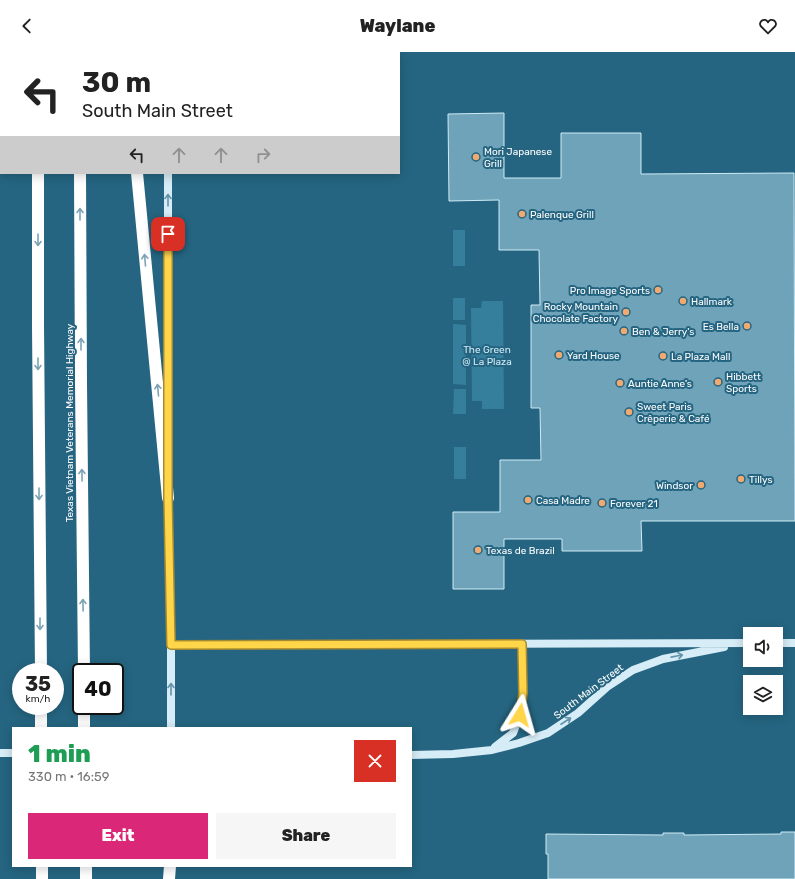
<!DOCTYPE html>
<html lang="en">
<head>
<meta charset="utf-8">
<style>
	:root { --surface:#fff; --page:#f6f6f6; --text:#222; --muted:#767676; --accent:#db2777 }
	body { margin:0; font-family:Rubik,sans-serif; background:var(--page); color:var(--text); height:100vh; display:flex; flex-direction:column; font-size:15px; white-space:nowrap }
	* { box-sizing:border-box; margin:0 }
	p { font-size:13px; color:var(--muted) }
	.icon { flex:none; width:22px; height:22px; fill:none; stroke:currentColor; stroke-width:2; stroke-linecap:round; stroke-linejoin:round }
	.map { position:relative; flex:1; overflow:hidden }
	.sheet { position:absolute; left:12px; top:675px; width:400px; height:140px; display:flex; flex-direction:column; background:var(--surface); border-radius:0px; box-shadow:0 2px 10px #0003 }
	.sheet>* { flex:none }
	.guide { position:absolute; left:0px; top:0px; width:400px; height:122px; box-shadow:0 2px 10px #0003; background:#fff; color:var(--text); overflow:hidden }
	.fabs { position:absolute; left:743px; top:575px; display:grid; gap:8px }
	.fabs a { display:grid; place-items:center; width:40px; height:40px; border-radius:0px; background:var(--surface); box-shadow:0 2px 10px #0003; font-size:20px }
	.speed { position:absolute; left:12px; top:611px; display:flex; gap:8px; font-size:20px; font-weight:700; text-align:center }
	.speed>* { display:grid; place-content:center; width:52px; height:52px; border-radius:50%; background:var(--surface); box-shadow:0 2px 10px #0003; line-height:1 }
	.speed small { font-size:10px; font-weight:400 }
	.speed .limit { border:2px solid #111; border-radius:6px; background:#fff; color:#111 }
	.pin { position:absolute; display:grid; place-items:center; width:34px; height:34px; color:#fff; margin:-17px; border-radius:8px; box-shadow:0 2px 6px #0006 }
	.me { position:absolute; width:44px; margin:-22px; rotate:8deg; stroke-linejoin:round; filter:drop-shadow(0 0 3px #0008) }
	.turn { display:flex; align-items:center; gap:14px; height:84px; padding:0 16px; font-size:18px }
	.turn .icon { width:52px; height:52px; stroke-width:2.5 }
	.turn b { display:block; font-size:28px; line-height:34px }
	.lanes { display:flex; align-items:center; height:38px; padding:0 16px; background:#0003; justify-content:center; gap:20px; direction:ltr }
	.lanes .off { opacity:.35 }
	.round { display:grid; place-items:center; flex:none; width:42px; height:42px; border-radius:0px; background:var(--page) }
	.head { display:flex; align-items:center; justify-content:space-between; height:68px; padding:0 16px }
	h1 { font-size:24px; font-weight:800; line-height:30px; color:#1e9e55 }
	.cta { display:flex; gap:8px; margin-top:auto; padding:8px 16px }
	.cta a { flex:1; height:46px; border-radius:0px; background:var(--accent); color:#fff; font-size:16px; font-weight:800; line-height:46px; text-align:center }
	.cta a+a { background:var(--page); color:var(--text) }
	header { display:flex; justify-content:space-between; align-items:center; height:52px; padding:0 16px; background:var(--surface); font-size:18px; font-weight:800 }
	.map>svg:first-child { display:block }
	.green { fill:#357f9c }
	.building { fill:#6ea3b9; stroke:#cfebf5 }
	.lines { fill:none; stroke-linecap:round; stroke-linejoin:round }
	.secondary { stroke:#d6ecf6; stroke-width:8 }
	.highway { stroke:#fff; stroke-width:12 }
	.oneway { stroke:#6394aa }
	.oneway2 { stroke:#7ca3b3 }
	.route-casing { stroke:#a68a30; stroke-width:10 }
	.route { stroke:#ffd54a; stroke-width:7 }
	.poi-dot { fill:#f0a970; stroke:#256581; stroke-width:1.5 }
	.labels { text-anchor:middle; stroke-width:4; stroke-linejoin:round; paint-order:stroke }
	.poi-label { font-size:10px; fill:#fff; stroke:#256581; text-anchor:start }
	.park-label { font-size:10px; fill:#cfebf5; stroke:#256581 }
	.street-label { font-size:10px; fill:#fff; stroke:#256581 }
</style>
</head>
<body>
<header><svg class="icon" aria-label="back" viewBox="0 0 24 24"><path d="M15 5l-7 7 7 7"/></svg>Waylane<svg class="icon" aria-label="heart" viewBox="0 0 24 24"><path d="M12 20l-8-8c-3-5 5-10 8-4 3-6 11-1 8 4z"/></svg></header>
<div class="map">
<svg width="795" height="827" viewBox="0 0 795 827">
	<rect width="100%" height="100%" fill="#256581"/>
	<!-- green -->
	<path class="green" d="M453,178H465V214H453Z
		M453,246H465V268H453Z
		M482,249H503L504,357H482V349H472L471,256H481Z
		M453,272L466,273V333L453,332Z
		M454,337H466V362H453Z
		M454,395H466V427H454Z"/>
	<!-- building -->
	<path class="building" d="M504,61V126H561V81H641V122L794,121L795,469H641L642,499H562V487H504V537H453V460H500V408H541L540,356H531V253H540L539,198H499V148L449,149L448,62Z
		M781,780H795V827H548V802H546V782L663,783V781H684V783L781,782Z"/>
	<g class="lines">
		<!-- secondary -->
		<path class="secondary" d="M168,1V0
			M168,390V121
			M168,442L171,593V676
			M776,591H795
			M171,593L750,591
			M495,695L513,681L520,663L523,641V592
			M0,701H13
			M411,703L453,702L492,698L519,691L548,681L578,661L607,635L633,618L663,607L724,595"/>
		<!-- highway -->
		<path class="highway" d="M38,0V1
			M80,0V1
			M126,0V1
			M38,121V273L41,620
			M80,121L81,331L84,620
			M137,121L168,446
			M41,654V676
			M84,654V676
			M42,814V827
			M86,814V827
			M169,827L170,814"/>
	</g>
	<!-- one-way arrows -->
	<defs><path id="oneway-shaft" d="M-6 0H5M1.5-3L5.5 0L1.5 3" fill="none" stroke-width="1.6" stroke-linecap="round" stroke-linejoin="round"/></defs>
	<g class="oneway">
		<use href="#oneway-shaft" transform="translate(168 148) rotate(-90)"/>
		<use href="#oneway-shaft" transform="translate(677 604) rotate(-11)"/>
		<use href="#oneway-shaft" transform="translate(171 637) rotate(-90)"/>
		<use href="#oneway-shaft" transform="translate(566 669) rotate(-33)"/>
	</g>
	<g class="oneway2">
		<use href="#oneway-shaft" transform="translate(80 162) rotate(-90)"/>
		<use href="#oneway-shaft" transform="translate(38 188) rotate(90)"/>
		<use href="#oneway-shaft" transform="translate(145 208) rotate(-95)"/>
		<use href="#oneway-shaft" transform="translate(81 292) rotate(-90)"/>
		<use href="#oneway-shaft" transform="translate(38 312) rotate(90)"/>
		<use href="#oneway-shaft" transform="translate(158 338) rotate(-95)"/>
		<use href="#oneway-shaft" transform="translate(82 423) rotate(-91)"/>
		<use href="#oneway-shaft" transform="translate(39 442) rotate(90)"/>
		<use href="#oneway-shaft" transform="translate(83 553) rotate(-91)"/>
		<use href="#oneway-shaft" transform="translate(40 572) rotate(90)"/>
	</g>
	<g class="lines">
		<defs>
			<path id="route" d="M168,182V446L171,593L522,592L523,641L520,663"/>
		</defs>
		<!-- route casing -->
		<use href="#route" class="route-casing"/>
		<!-- route -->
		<use href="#route" class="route"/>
	</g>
	<!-- markers -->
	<g class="poi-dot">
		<circle cx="476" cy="105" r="4"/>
		<circle cx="522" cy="162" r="4"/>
		<circle cx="658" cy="238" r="4"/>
		<circle cx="683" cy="249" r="4"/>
		<circle cx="626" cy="260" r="4"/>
		<circle cx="747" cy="274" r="4"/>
		<circle cx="624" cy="279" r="4"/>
		<circle cx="559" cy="303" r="4"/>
		<circle cx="663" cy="304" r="4"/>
		<circle cx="718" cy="330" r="4"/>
		<circle cx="620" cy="331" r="4"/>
		<circle cx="629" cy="360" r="4"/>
		<circle cx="741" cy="427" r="4"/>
		<circle cx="701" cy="433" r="4"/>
		<circle cx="528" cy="448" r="4"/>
		<circle cx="602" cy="451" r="4"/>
		<circle cx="478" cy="498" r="4"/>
	</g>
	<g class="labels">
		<!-- poi labels -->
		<g class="poi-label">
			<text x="484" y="103">Mori Japanese<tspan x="484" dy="12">Grill</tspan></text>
			<text x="530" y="166">Palenque Grill</text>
			<text x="650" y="242" text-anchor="end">Pro Image Sports</text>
			<text x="691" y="253">Hallmark</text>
			<text x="618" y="258" text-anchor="end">Rocky Mountain<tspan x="618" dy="12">Chocolate Factory</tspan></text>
			<text x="739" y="278" text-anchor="end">Es Bella</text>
			<text x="632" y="283">Ben &amp; Jerry's</text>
			<text x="567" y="307">Yard House</text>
			<text x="671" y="308">La Plaza Mall</text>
			<text x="726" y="328">Hibbett<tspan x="726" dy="12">Sports</tspan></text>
			<text x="628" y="335">Auntie Anne's</text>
			<text x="637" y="358">Sweet Paris<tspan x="637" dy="12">Crêperie &amp; Café</tspan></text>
			<text x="749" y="431">Tillys</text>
			<text x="693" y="437" text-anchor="end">Windsor</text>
			<text x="536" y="452">Casa Madre</text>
			<text x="610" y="455">Forever 21</text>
			<text x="486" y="502">Texas de Brazil</text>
		</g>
		<!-- park labels -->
		<g class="park-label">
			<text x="487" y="301">The Green<tspan x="487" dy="12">@ La Plaza</tspan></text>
		</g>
		<!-- street labels -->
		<g class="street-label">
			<text transform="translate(69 371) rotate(-90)" y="4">Texas Vietnam Veterans Memorial Highway</text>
			<text transform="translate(588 639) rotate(-37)" y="4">South Main Street</text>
		</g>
	</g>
</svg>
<div class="fabs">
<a><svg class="icon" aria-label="sound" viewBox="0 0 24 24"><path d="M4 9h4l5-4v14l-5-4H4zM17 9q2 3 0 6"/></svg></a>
<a><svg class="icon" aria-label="layers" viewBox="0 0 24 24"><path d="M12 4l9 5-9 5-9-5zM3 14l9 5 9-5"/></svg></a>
</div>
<div class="speed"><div>35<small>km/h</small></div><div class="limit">40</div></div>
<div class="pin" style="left:168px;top:182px;background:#d93025"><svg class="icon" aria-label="arrive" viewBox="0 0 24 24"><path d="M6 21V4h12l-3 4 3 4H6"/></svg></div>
<svg class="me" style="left:520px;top:663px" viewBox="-20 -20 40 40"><path d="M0-17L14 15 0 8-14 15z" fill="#ffd54a" stroke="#fff" stroke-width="4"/></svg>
<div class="guide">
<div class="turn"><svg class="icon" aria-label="left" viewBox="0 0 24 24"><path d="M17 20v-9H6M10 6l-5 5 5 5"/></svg><div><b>30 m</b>South Main Street</div></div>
<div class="lanes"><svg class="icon" aria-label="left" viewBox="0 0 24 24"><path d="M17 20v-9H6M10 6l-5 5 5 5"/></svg><svg class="icon off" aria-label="ahead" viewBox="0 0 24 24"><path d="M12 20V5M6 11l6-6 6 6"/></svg><svg class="icon off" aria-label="ahead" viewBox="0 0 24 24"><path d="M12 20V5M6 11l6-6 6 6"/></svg><svg class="icon off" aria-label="right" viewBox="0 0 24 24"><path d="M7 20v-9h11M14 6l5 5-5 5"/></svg></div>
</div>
<section class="sheet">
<div class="head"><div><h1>1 min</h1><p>330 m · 16:59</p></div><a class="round" style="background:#d93025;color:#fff"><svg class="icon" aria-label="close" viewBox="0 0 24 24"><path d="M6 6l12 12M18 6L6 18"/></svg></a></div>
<div class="cta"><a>Exit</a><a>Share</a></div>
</section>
</div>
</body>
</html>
